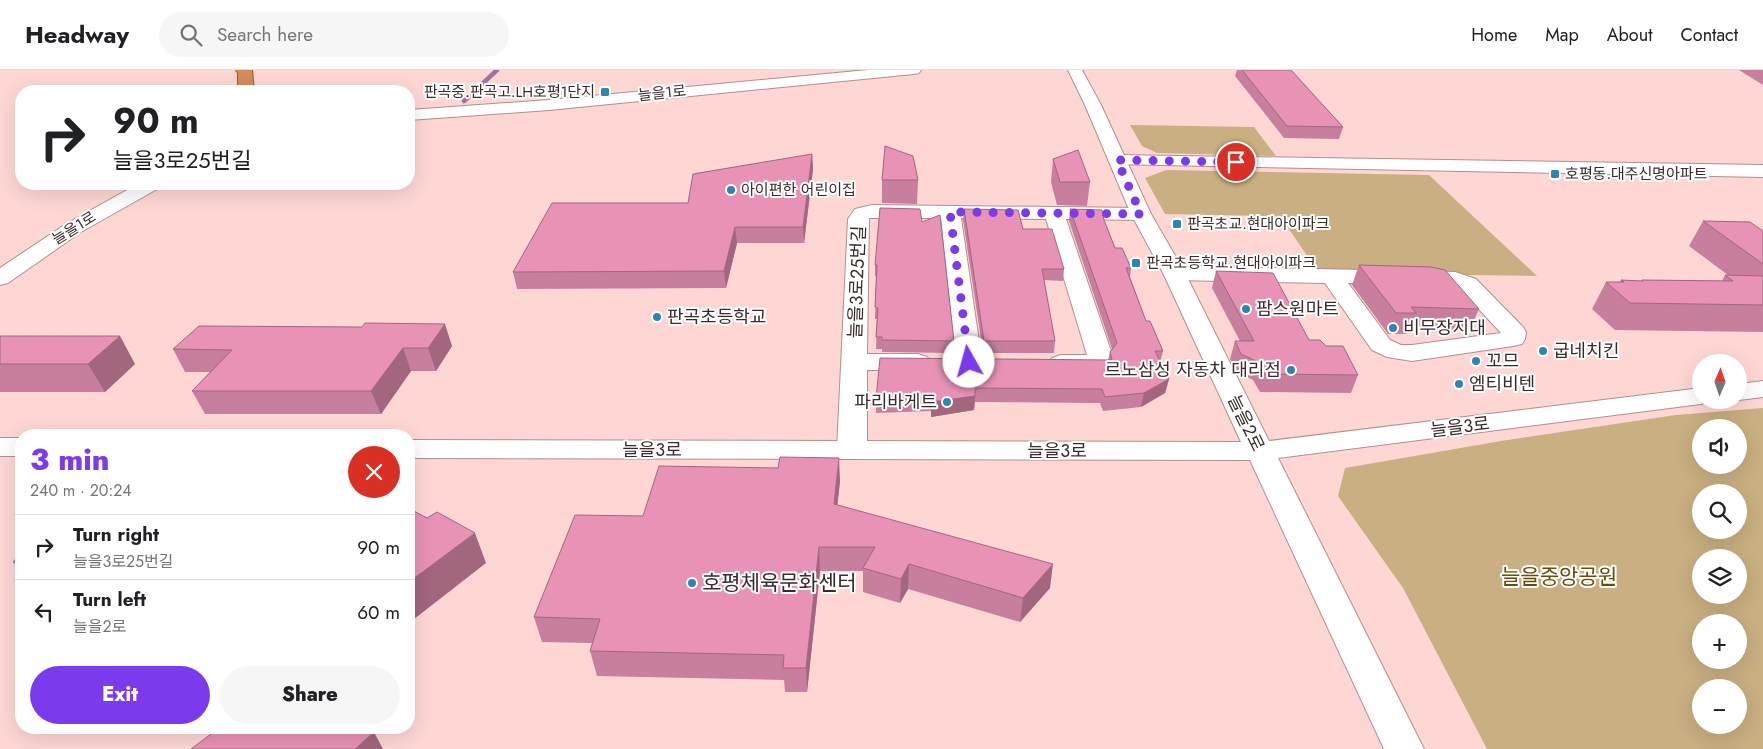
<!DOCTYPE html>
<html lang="en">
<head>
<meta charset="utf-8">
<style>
	:root { --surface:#fff; --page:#f6f6f6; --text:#202124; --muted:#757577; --line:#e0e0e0; --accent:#7c3aed }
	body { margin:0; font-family:Jost,"Noto Sans KR",sans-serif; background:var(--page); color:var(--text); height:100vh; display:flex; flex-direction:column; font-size:19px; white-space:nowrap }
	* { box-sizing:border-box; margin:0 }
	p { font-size:16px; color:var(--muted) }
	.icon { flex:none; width:28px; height:28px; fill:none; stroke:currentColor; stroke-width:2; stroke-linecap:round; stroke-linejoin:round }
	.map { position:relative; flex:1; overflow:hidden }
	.side { position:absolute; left:15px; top:359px; width:400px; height:305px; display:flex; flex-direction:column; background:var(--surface); border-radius:20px; box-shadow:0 5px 20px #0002 }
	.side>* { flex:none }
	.banner { position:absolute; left:15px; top:15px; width:400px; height:105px; border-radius:20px; box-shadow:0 5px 20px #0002; background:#fff; color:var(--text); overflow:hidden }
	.needle { width:32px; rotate:2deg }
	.controls { position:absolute; left:1692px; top:284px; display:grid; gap:10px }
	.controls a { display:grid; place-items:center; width:55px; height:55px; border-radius:50%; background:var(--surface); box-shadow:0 5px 20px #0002; font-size:25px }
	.pin { position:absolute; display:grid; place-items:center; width:42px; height:42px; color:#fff; margin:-21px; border:2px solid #fff; border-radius:50%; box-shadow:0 1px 5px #0007 }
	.me { position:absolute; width:55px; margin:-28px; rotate:353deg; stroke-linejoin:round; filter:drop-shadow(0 0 4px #0008) }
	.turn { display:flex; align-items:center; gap:18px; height:105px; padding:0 15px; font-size:22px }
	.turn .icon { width:65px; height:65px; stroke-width:2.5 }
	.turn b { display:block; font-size:35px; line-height:42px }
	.round { display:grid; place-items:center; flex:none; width:52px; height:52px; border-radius:26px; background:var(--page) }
	.overview { display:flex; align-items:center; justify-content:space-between; height:85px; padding:0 15px }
	h1 { font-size:30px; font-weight:800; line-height:38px; color:var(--accent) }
	.primary-button { display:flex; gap:10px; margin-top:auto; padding:10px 15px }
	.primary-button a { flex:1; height:58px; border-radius:30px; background:var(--accent); color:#fff; font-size:20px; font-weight:800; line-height:58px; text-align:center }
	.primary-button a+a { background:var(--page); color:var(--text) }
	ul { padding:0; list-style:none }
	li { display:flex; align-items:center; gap:15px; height:65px; padding:0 15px; border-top:1px solid var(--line) }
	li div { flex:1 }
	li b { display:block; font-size:19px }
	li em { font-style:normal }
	header { display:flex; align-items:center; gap:30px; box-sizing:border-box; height:70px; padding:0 25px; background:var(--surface); border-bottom:1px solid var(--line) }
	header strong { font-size:24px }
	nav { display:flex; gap:28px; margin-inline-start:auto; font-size:18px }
	.search { width:350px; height:45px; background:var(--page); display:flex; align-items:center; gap:12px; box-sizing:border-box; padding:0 18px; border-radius:28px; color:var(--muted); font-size:19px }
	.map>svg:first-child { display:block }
	.green { fill:#c9af81; fill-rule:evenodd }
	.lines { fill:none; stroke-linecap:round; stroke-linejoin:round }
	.stream { stroke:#a072a0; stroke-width:4.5 }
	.minor-casing { stroke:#b28f8c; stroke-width:2 }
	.tertiary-casing { stroke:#b28f8c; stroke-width:2 }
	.trunk-casing { stroke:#97582f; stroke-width:2 }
	.minor { fill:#fff; fill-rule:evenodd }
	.tertiary { fill:#fff; fill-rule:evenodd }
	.trunk { fill:#d48c5a; fill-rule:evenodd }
	.wall { fill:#c87e9d }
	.shaded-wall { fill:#a2667f }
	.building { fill:#e892b6; stroke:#a2667f }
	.route { stroke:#7c3aed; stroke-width:9; stroke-dasharray:0 16.2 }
	.poi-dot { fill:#2c86b4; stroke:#fff; stroke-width:2 }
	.labels { text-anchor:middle; stroke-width:4; stroke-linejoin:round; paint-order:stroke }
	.far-poi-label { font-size:15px; fill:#3a2b2a; stroke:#fff; text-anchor:start }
	.far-street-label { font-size:15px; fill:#3a2b2a; stroke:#fff }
	.street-label { font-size:18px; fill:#3a2b2a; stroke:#fff }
	.poi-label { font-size:18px; fill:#3a2b2a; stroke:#fff; text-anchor:start }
	.near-park-label { font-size:21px; fill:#694c0a; stroke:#fff }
	.near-poi-label { font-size:21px; fill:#3a2b2a; stroke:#fff; text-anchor:start }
</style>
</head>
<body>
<header>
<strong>Headway</strong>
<div class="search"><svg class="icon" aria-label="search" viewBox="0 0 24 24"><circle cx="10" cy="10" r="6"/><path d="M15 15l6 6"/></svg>Search here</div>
<nav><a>Home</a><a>Map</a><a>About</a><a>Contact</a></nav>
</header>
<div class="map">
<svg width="1763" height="679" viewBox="0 0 1763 679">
	<rect width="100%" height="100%" fill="#fed7d5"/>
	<!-- green -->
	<path class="green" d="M1130,55L1254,57L1276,86L1157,83L1142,76Z
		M1166,100L1429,105L1537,206L1319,203L1284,152L1266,146L1165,144L1145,108Z
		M1763,338V679H1487L1403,518L1338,426L1345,398L1501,371L1676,345ZM1701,358H1739V395H1701ZM1739,422V460H1701V422ZM1701,488H1739V525H1701ZM1701,552H1739V590H1701ZM1701,618H1739V655H1701Z"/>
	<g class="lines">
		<!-- stream -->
		<path class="stream" d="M464,31L497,0"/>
		<defs>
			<path id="minor" d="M1117,85L1763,95V107L1111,94L1108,90L1111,86Z
				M872,135L1141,138L1148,140L1151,144L1148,148L1141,150L1066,149L1113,287C1100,305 1072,303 1052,298L1048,293L1052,288L1061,285H1087L1046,149L961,148L982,292L978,297L969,300L960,297L956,292L941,148H869L867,284H918L927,287L931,292L927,297L918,300H867V380L862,387L852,389L842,387L837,380L848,149L855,139Z
				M1174,196L1455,202L1476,209L1523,257L1526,262L1525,269L1522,274L1513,276L1412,291L1387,287L1372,280L1325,213L1174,210L1166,208L1163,203L1166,198ZM1348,213L1452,216L1460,219L1501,263L1412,275H1401L1390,270Z"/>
			<path id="tertiary" d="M868,0H921L919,3L914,4L549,40L409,50V40L549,30Z
				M1068,0H1082L1101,35L1151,144L1185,203L1269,371L1701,318V330H1712L1701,334L1278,388L1424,679H1384L1250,390L409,388V370L1241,372L1163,203L1131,144L1085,35Z
				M138,114H161L159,118L81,162L8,213L0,215V198L66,154Z
				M1763,311V327L1739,330V314Z
				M0,368H21V386H0Z"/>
			<path id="trunk" d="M236,0H252L254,21H238V3Z"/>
		</defs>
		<!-- minor casing -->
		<use href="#minor" class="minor-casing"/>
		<!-- tertiary casing -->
		<use href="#tertiary" class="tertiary-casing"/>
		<!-- trunk casing -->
		<use href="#trunk" class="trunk-casing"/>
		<!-- minor -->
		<use href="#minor" class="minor"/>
		<!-- tertiary -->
		<use href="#tertiary" class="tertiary"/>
		<!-- trunk -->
		<use href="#trunk" class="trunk"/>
	</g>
	<!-- wall -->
	<path class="wall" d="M1237,0H1291L1343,57L1339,69L1284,68L1235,6Z
		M1739,0H1763V15Z
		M812,84L813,99L804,173H737L726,218L517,219L513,202Z
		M1053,89L1090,112L1087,136L1057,135L1051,112Z
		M882,110H918L917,134L882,133Z
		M964,139L1023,159L1064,199L1063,211L1044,210L1055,271L1054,283H983L963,150Z
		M1070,139L1104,150L1115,178L1131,198L1130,207L1146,251L1163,281L1160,293L1169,309L1165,323L1141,337L1103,341L1100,333L975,332L974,340L931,347V341L876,343V329L1108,290L1110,282L1112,279L1069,151Z
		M1703,151L1763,161V262L1615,260L1592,239L1606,212H1620L1621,210L1641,211L1642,210L1722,211L1725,205H1728L1689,176Z
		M922,152L954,271L953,283L882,282V279H876L877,249H875L876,206H875V195Z
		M1359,195L1479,239L1469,261L1410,259L1407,264H1388L1352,215Z
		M1216,201L1309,270L1358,305L1351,323L1260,322L1253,310L1236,301L1230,289L1235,271H1240L1212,218Z
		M0,266L135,294L105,322H0Z
		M452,276L436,301H411L381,344H205L192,321L210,302H185L173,279Z
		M840,411L837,435L1050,518L1020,552L908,519L900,533L863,522V501H820L807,622H785L784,610L597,606L590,581L593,573L542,572L534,547Z
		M21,483V502L13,492Z"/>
	<!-- shaded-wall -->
	<path class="shaded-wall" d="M812,84L813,99L804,173L803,157Z
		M735,157L737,173L726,218L724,201Z
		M445,254L452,276L436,301L428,278Z
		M120,266L135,294L105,322L88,294Z
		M403,278L411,301L381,344L371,321Z
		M1169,309L1165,323L1141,337L1144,323Z
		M975,326L974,340L931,347V332Z
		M839,388L840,411L835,457L834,434Z
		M475,463L486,493L409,553V512Z
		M819,477L820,501L807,622L806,598Z
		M909,494L908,519L900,533L901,509Z
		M1053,494L1050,518L1020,552L1023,528Z
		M374,662L383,679H355Z"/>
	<!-- building -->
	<path class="building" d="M1242,0H1291L1343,57L1287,56Z
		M885,76L913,86L918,110H882Z
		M1078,80L1090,112H1060L1053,89Z
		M812,84L803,157H735L724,201L513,202L552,133H688L693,104Z
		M880,138L920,139L922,152L940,145L954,271L882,270V267H876L878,238L875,237L877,195H875Z
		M964,139L1018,140L1023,159H1052L1064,199H1042L1055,271H984Z
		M1070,139L1102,140L1104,150L1115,178H1122L1131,198H1126L1146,251H1150L1163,281H1155L1169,309L1144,323L1105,327L1102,319L975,318V326L931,332V327L876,329L880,288L1112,290L1110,282L1117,273Z
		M1703,151L1750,152L1763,161V194Z
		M1359,195L1431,197L1445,200L1479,239L1411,237L1416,243H1396Z
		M1216,201L1273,203L1309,270H1320L1326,276H1343L1358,305L1265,304L1258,292L1241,284L1235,271H1254Z
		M1725,205L1763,206V235L1630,233L1606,212H1624L1621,210L1643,211L1642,210L1733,211Z
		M365,253L445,254L428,278H403L371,321H192L232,280L173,279L199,256L362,257Z
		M0,266H120L88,294H0Z
		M780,387L839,388L834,434L1053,494L1023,528L909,494L901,509L863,498L875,477H819L806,598H783L784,585L590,581L600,549L534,547L575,445L643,446L659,396L778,398Z
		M409,439H410L427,448L437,442L475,463L409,512Z
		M21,483V492H13Z
		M219,658H239L241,659L243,658H247L256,664L264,658H368L374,662L355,679H191Z"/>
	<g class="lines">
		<!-- route -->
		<path class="route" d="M969,292L950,142L1141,144L1117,90L1236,92"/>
	</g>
	<!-- markers -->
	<g class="poi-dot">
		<rect x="600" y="17" width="10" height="10" rx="2.5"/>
		<rect x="1550" y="99" width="10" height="10" rx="2.5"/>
		<circle cx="731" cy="120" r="5"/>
		<rect x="1172" y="149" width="10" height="10" rx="2.5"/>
		<rect x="1131" y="188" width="10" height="10" rx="2.5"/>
		<circle cx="1246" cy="239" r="5"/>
		<circle cx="657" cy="247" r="5"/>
		<circle cx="1393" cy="258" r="5"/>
		<circle cx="1543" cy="281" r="5"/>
		<circle cx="1476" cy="291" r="5"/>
		<circle cx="1291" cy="300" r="5"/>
		<circle cx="1459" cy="314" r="5"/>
		<circle cx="947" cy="332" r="5"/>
		<circle cx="692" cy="513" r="5"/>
	</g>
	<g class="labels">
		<!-- far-poi labels -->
		<g class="far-poi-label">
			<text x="595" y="27" text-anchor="end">판곡중.판곡고.LH호평1단지</text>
			<text x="1565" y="109">호평동.대주신명아파트</text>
			<text x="741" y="125">아이편한 어린이집</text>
			<text x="1187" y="159">판곡초교.현대아이파크</text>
			<text x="1146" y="198">판곡초등학교.현대아이파크</text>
		</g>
		<!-- far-street labels -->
		<g class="far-street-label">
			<text transform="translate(662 23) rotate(-6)" y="5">늘을1로</text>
			<text transform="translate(74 158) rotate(-32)" y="5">늘을1로</text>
		</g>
		<!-- street labels -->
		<g class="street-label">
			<text transform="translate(857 212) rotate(-88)" y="6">늘을3로25번길</text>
			<text transform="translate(1246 353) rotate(64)" y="6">늘을2로</text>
			<text transform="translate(1460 357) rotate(-7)" y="6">늘을3로</text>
			<text x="652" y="386">늘을3로</text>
			<text x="1057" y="387">늘을3로</text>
		</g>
		<!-- poi labels -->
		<g class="poi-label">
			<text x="1256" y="245">팜스원마트</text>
			<text x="667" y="253">판곡초등학교</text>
			<text x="1403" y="264">비무장지대</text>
			<text x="1553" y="287">굽네치킨</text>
			<text x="1486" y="297">꼬므</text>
			<text x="1281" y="306" text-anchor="end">르노삼성 자동차 대리점</text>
			<text x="1469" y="320">엠티비텐</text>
			<text x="937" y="338" text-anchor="end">파리바게트</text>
		</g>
		<!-- near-park labels -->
		<g class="near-park-label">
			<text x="1559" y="514">늘을중앙공원</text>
		</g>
		<!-- near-poi labels -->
		<g class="near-poi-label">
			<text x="702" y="520">호평체육문화센터</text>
		</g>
	</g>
</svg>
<div class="controls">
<a><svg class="needle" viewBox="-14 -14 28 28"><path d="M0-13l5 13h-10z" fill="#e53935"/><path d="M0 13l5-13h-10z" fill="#757577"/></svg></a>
<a><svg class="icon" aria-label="sound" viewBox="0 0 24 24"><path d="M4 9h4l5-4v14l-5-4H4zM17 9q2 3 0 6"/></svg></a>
<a><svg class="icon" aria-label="search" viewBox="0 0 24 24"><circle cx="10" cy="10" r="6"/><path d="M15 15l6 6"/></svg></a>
<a><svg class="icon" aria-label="layers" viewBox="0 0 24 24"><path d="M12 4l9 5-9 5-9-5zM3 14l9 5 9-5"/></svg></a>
<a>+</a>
<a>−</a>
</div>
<div class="pin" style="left:1236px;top:92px;background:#d93025"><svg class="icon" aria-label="arrive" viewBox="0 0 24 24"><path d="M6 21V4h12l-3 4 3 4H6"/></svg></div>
<svg class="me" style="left:969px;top:292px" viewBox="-20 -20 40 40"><circle r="19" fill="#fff"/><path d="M0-13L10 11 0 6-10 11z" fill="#7c3aed"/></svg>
<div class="banner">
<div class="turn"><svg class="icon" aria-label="right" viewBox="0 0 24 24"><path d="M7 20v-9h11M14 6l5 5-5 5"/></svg><div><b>90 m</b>늘을3로25번길</div></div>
</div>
<section class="side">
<div class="overview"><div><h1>3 min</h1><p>240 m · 20:24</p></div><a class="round" style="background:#d93025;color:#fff"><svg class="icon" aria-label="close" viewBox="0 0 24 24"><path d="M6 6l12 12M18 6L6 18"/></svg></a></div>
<ul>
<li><svg class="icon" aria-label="right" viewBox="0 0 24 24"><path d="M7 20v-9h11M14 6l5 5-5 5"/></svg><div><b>Turn right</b><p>늘을3로25번길</p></div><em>90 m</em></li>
<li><svg class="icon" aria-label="left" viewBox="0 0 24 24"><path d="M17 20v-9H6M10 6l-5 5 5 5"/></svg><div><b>Turn left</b><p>늘을2로</p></div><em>60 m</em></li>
</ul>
<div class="primary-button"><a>Exit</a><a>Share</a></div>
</section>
</div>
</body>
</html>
